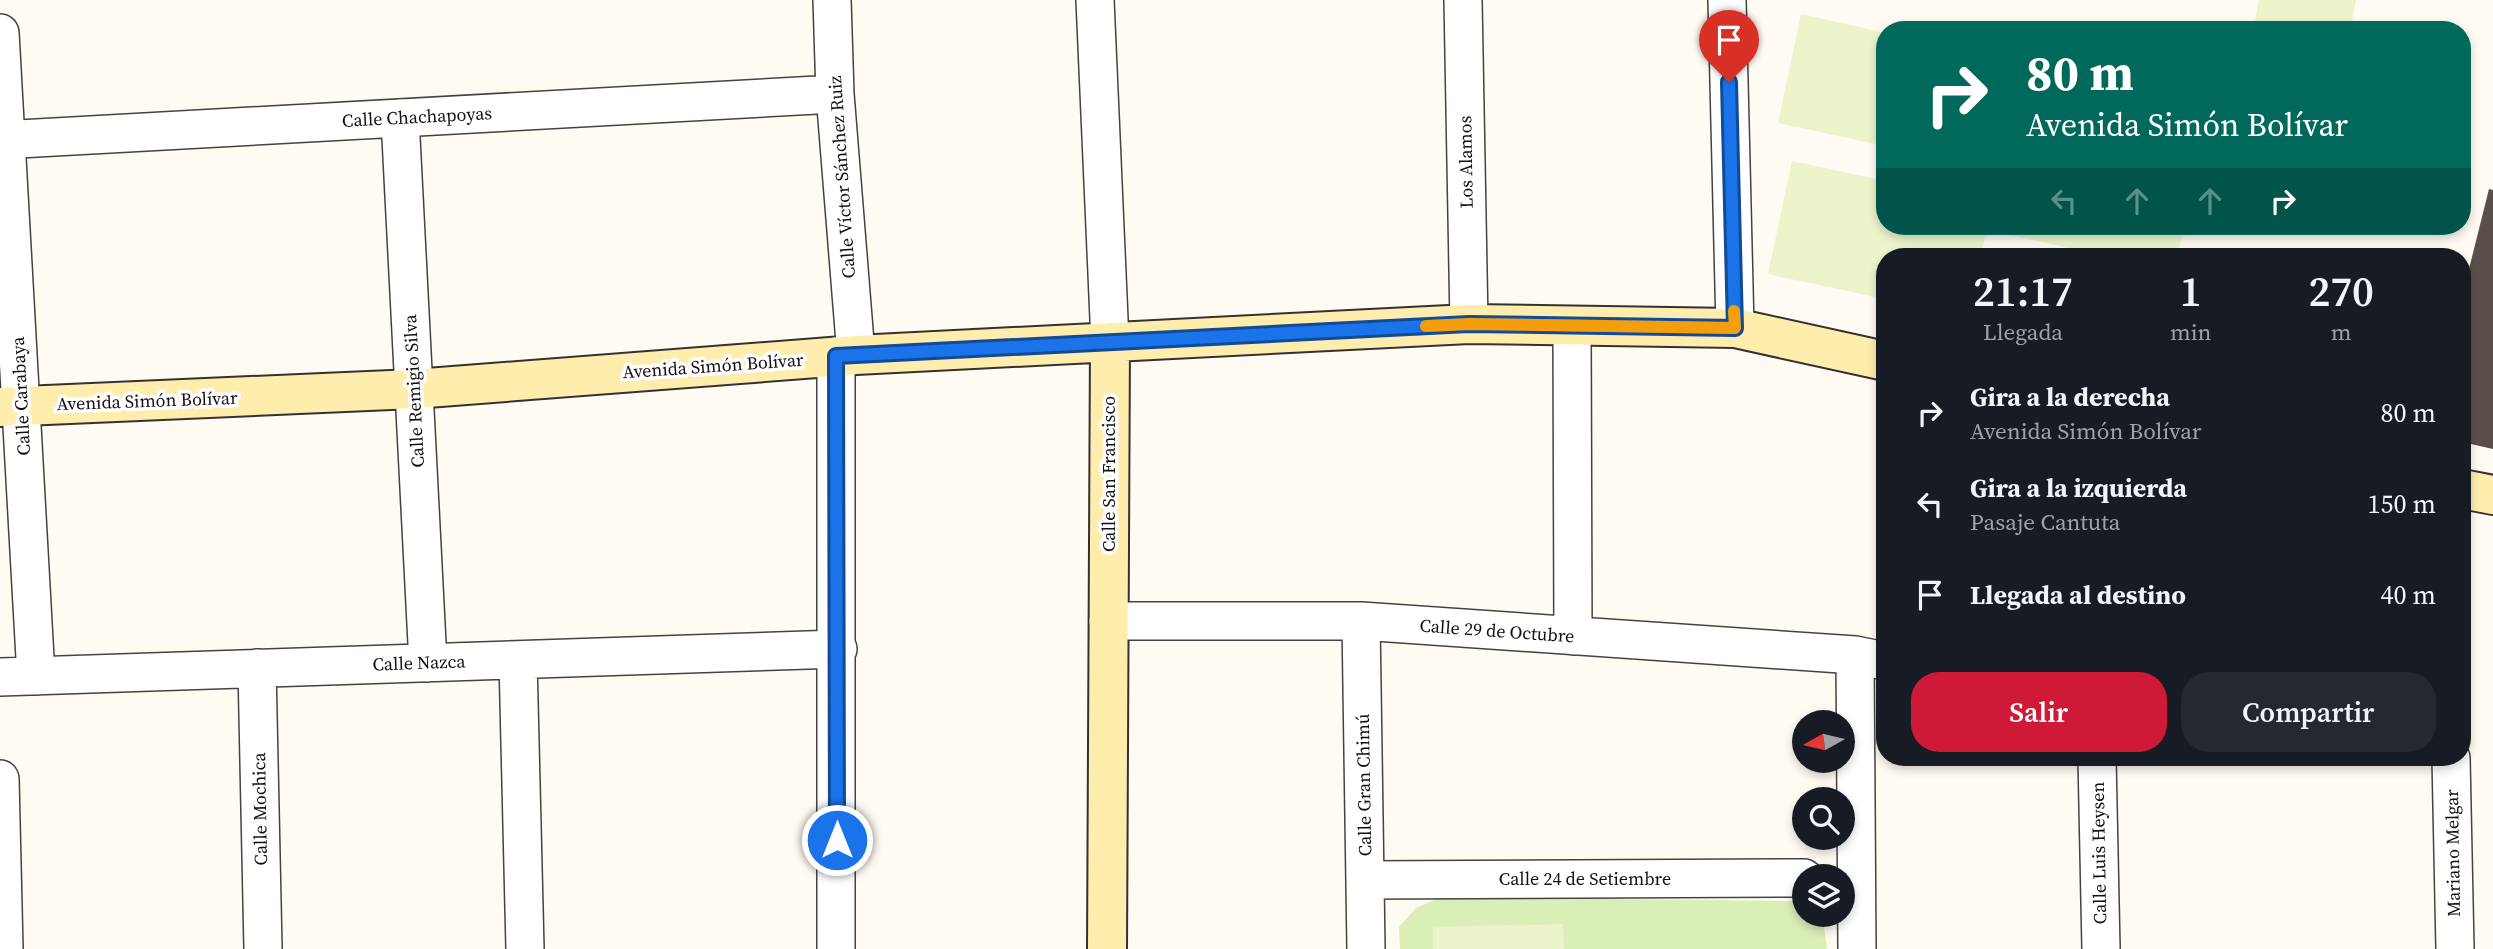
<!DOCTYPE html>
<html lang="es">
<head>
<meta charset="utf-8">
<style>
	:root { --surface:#171b24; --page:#242831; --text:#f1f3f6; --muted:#9ea1a6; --accent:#ce1a38 }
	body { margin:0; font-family:"Source Serif 4",serif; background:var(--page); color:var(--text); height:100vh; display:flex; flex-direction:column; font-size:26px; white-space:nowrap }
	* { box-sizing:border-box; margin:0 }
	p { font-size:23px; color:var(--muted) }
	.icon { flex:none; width:38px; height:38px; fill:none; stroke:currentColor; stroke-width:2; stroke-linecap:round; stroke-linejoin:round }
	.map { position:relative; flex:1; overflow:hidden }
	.side { position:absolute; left:1876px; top:248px; width:595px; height:518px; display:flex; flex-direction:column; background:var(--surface); border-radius:28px; box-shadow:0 4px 10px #0003 }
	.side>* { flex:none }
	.top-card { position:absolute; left:1876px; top:21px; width:595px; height:214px; border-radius:28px; box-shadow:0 4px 10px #0003; background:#00695c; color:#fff; overflow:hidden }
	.needle { width:46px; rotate:262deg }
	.controls { position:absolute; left:1792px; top:710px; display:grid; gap:14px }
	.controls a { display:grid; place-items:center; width:63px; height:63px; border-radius:50%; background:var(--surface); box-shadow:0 4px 10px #0003; font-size:35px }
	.pin { position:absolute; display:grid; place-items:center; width:60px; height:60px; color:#fff; margin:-72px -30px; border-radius:50% 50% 50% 0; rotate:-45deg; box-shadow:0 0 7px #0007 }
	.pin .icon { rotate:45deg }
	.me { position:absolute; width:77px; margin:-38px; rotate:0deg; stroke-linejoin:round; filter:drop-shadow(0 0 5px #0008) }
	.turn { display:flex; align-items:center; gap:24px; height:147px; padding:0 35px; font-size:32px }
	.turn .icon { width:91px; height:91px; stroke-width:2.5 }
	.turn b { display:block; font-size:49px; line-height:60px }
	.lanes { display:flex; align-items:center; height:66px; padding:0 35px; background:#0003; justify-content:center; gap:35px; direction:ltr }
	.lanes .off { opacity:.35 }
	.eta { display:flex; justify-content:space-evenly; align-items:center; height:119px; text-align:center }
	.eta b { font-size:42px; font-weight:600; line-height:49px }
	.action { display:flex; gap:14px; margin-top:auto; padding:14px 35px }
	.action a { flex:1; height:80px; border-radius:28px; background:var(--accent); color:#fff; font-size:28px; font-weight:600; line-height:80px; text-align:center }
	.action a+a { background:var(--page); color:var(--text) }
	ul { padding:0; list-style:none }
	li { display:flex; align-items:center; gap:21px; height:91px; padding:0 35px }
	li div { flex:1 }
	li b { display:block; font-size:26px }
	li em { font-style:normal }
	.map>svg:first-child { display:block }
	.green { fill:#daeeb8 }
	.pitch { fill:#ebf4cb }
	.building { fill:#5a4f4b }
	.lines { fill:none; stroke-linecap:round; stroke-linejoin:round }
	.street-casing { stroke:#434343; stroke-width:40 }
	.secondary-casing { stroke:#323232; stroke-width:42 }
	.street { stroke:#fff; stroke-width:37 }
	.secondary { stroke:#ffedae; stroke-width:38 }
	.route-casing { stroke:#114b97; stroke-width:18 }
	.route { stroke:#1a73e8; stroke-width:12 }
	.slow { stroke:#f59e0b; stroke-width:12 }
	.labels { text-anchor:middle; stroke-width:7; stroke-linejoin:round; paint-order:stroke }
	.street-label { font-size:18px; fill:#101010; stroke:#fff }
</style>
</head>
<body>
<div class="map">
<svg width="2493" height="949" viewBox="0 0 2493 949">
	<rect width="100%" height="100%" fill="#fffbf3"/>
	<!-- green -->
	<path class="green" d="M1441,897L1791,901L1804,907V915H1815L1824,926L1827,949H1400L1399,927L1416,908Z"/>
	<!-- pitch -->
	<path class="pitch" d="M2259,0H2356L2350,30H2253Z
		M1801,14L1885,33V146L1778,123Z
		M1792,161L1885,181V226H1987L1981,257H1885V299L1768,274Z
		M1994,226H2184L2177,257H2108L1993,231Z
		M1563,924L1564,949H1433V927Z"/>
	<!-- building -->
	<path class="building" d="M2489,189L2493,190V449L2462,442V297Z"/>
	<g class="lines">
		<defs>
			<path id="street" d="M832,0L835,94L856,355
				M1095,0L1110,342
				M1463,0L1469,324
				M1727,0L1735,328
				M0,33L36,676
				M400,118L428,663
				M0,140L835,94
				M1572,326L1573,636
				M836,356V949
				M1108,621H1361L1855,655L1885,661
				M1361,621L1366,949
				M1855,655L1857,949
				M518,660L525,949
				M257,668L263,949
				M0,677L838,649
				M2097,758L2101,949
				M2451,758L2455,949
				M0,779L4,949
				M1365,880L1804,878"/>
			<path id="secondary" d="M0,407L414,389L856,355L1469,324L1735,328L1885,361
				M2462,489L2493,495
				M1107,949L1110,342"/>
		</defs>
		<!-- street casing -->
		<use href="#street" class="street-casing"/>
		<!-- secondary casing -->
		<use href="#secondary" class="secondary-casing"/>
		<!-- street -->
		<use href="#street" class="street"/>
		<!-- secondary -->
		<use href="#secondary" class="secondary"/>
	</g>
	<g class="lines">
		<defs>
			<path id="route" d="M837,840L836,356L1469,324L1735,328L1729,82"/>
		</defs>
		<!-- route casing -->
		<use href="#route" class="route-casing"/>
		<!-- route -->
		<use href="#route" class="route"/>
		<!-- slow -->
		<path class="slow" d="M1426,326L1469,324L1735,328L1734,311"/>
	</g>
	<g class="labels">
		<!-- street labels -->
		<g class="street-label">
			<text transform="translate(417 117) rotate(-3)" y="6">Calle Chachapoyas</text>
			<text transform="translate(1466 162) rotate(-91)" y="6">Los Alamos</text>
			<text transform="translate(842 177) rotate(-94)" y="6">Calle Víctor Sánchez Ruiz</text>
			<text transform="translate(713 366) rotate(-4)" y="6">Avenida Simón Bolívar</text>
			<text transform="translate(414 391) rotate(-93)" y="6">Calle Remigio Silva</text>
			<text transform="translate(21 396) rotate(-93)" y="6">Calle Carabaya</text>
			<text transform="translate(147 401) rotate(-2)" y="6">Avenida Simón Bolívar</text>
			<text transform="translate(1109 474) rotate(-90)" y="6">Calle San Francisco</text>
			<text transform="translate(1497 631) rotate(4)" y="6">Calle 29 de Octubre</text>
			<text transform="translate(419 663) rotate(-2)" y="6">Calle Nazca</text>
			<text transform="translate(1364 785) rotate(-91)" y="6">Calle Gran Chimú</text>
			<text transform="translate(260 809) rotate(-91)" y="6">Calle Mochica</text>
			<text transform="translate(2099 853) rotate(-91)" y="6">Calle Luis Heysen</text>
			<text transform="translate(2453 853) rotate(-91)" y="6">Mariano Melgar</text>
			<text x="1585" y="885">Calle 24 de Setiembre</text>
		</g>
	</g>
</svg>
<div class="controls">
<a><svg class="needle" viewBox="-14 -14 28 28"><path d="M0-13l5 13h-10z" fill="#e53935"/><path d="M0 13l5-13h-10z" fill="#9ea1a6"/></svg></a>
<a><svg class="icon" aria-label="search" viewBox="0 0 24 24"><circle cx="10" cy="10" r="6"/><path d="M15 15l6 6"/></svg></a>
<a><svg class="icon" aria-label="layers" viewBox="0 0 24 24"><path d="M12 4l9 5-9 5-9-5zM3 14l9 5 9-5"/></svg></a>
</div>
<div class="pin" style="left:1729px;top:82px;background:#d93025"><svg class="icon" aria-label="arrive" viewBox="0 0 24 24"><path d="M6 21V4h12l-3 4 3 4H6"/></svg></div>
<svg class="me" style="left:837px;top:840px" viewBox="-20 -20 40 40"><circle r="17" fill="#1a73e8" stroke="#fff" stroke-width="3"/><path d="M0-11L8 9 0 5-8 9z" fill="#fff"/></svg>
<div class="top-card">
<div class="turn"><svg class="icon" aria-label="right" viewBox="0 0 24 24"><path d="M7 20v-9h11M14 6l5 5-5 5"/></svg><div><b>80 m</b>Avenida Simón Bolívar</div></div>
<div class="lanes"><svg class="icon off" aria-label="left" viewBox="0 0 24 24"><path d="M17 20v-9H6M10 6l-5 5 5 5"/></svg><svg class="icon off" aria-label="ahead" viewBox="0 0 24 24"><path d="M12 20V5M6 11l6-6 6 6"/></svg><svg class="icon off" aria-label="ahead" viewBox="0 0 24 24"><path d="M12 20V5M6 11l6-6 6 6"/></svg><svg class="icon" aria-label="right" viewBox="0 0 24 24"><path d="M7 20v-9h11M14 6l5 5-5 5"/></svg></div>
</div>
<section class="side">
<div class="eta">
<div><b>21:17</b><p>Llegada</p></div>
<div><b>1</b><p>min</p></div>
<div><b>270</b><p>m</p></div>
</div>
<ul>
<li><svg class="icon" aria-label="right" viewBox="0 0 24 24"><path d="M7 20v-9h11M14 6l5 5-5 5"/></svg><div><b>Gira a la derecha</b><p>Avenida Simón Bolívar</p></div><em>80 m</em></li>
<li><svg class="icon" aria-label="left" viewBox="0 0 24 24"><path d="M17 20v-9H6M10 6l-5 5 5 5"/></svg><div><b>Gira a la izquierda</b><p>Pasaje Cantuta</p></div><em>150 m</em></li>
<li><svg class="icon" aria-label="arrive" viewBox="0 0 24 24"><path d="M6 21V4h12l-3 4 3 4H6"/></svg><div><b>Llegada al destino</b></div><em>40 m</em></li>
</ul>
<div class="action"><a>Salir</a><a>Compartir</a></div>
</section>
</div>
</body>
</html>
